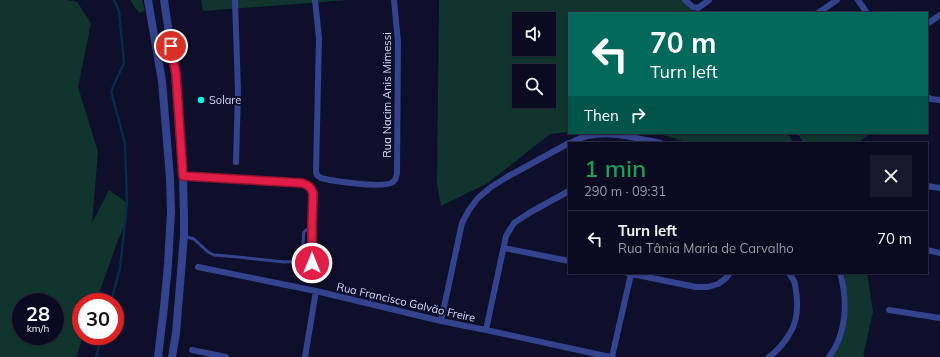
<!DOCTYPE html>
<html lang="en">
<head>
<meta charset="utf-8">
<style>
	:root { --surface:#0a0b20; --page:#18192d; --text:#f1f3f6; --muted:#999ba5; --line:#2a2b3e }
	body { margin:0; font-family:Mulish,sans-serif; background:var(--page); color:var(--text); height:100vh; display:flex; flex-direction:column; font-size:15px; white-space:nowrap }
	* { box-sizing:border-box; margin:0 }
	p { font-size:13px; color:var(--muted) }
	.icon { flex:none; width:22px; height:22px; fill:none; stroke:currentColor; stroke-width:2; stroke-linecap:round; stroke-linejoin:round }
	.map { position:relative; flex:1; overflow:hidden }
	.sheet { position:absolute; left:568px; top:142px; width:360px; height:132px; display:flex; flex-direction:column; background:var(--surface); border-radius:0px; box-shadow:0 1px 3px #0004,0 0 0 1px var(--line) }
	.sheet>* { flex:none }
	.top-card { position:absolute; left:568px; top:12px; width:360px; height:122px; border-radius:0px; box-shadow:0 1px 3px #0004,0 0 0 1px var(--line); background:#00695c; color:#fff; overflow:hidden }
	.controls { position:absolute; left:512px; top:12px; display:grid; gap:8px }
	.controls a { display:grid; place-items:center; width:44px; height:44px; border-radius:0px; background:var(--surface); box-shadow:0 1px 3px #0004,0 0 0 1px var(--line); font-size:20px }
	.speed { position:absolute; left:12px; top:293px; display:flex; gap:8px; font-size:20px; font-weight:700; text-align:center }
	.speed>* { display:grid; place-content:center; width:52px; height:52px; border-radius:50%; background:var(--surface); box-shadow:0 1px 3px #0004,0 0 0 1px var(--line); line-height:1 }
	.speed small { font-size:10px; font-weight:400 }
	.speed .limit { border:6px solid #d22; background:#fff; color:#111 }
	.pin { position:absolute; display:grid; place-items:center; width:34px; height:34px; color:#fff; margin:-17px; border:2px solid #fff; border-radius:50%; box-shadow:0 1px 4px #0007 }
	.me { position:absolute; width:44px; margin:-22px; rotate:0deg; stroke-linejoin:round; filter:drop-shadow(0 0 3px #0008) }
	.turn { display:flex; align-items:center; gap:14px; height:84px; padding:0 16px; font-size:18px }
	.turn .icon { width:52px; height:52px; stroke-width:2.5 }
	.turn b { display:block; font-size:28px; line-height:34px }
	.then { display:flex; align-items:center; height:38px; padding:0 16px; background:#0003; gap:8px; font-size:15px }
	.round { display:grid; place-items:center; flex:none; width:42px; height:42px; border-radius:0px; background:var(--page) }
	.headline { display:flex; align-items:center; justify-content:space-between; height:68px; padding:0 16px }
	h1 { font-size:24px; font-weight:600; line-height:30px; color:#1e9e55 }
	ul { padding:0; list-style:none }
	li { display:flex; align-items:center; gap:12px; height:56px; padding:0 16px; border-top:1px solid var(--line) }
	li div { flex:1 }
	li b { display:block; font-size:15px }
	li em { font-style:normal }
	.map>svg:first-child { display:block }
	.green { fill:#10352c; fill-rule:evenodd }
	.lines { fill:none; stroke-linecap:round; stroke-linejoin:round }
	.stream { stroke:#052d4b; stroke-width:2.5 }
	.service { stroke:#34438d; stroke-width:3 }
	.minor { stroke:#34438d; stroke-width:6 }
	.tertiary { stroke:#34438d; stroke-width:8 }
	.route-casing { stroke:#92132f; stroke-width:10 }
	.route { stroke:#e11d48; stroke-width:7 }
	.poi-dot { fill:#03ffe5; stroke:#0e0f2a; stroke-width:1.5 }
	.labels { text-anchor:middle; stroke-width:4; stroke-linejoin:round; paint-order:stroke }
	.street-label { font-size:11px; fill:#d7daff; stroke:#0e0f2a }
	.poi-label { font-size:11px; fill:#d7daff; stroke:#0e0f2a; text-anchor:start }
</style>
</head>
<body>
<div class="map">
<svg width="940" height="357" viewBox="0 0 940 357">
	<rect width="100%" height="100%" fill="#0e0f2a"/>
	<!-- green -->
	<path class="green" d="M0,0H67L77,2L91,23L78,87L98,152L92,223L109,190L127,203L125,223L118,240L96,302H81V336H83L76,357H0ZM21,302H55V336H21Z
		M130,0H142L145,11L139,13Z
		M201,0H348L203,11Z
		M439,0H684L689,8L696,13H569V132L550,134L488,183L441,206L437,183ZM519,19H549V49H519ZM519,71H549V101H519Z
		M650,133H787L794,143H689L660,134Z
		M797,133H871L857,143H804Z
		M844,273H867L873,312L863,357H832L837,349L848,306Z"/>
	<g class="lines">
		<!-- stream -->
		<path class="stream" d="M111,302L120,268L127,203L125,144L111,91L124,63L119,11L114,0
			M96,357L102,336"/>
		<!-- service -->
		<path class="service" d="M184,236L194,239L208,252L214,255L238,257L284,262C300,262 303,258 303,242C304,239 303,235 304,232C306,230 309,228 312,226"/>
		<!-- minor -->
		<path class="minor" d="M235,0L238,91L236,162
			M315,0L319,38L316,172L317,175L321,178C333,181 384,189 393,182C396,180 396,177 397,173L398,42L394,0
			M685,0L693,7L698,8L709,0
			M858,0L867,13
			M818,13L837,0
			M927,24L940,15
			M927,97L931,99L940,100
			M570,143C598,127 631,137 661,143
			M183,176L302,183C308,186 311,187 313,193L312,226V263
			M927,186L940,188
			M504,248L569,261
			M927,250L940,253
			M198,267L316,291L441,321L486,330L610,357
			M627,273L696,287H708L718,284L725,279L730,273
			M889,310L940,318
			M441,321L462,223L469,210L478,198L491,187L507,177L569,143
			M486,330L506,236L514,223L529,213L569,191
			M192,350L226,357
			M305,357L316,291
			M612,357L631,274
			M769,357C777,351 785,342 790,333C799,319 798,300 795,284C794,280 791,276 789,273
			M829,357C847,333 848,301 840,273"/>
		<!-- tertiary -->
		<path class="tertiary" d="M148,0L162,81L170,178L171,212L168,264L164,307L158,357
			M164,0L175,74L183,176L184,218V235L178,309L176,333L172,357"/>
	</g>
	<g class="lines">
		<defs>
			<path id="route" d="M171,46L176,74L183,176L302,183C308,185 311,187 313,193L312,226V263"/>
		</defs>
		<!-- route casing -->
		<use href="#route" class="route-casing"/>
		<!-- route -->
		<use href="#route" class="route"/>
	</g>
	<!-- markers -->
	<circle class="poi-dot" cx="201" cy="100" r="4"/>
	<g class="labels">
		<!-- street labels -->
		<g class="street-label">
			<text transform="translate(387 95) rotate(-90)" y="4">Rua Nacim Anis Mimessi</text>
			<text transform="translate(406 302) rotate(13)" y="4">Rua Francisco Galvão Freire</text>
		</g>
		<!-- poi labels -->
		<g class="poi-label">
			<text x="209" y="104">Solare</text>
		</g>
	</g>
</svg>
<div class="controls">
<a><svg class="icon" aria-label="sound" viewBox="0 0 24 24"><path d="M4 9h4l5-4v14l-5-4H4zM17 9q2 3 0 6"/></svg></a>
<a><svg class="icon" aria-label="search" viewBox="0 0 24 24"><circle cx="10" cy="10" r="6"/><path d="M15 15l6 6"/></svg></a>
</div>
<div class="speed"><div>28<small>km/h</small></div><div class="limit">30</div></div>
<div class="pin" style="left:171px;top:46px;background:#d93025"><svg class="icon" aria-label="arrive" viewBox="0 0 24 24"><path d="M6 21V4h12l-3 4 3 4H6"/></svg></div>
<svg class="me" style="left:312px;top:263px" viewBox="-20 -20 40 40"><circle r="17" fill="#e11d48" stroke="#fff" stroke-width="3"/><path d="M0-11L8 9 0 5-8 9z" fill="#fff"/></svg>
<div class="top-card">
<div class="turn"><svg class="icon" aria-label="left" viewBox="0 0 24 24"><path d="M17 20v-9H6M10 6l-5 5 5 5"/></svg><div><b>70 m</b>Turn left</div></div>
<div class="then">Then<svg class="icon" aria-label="right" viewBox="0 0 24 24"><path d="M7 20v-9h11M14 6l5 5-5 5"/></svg></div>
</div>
<section class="sheet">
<div class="headline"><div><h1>1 min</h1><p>290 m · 09:31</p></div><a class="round"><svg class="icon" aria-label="close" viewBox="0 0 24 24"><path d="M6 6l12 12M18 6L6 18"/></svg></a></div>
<ul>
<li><svg class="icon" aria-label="left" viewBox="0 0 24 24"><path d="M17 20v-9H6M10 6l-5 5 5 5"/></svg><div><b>Turn left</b><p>Rua Tânia Maria de Carvalho</p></div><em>70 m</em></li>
</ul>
</section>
</div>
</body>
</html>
